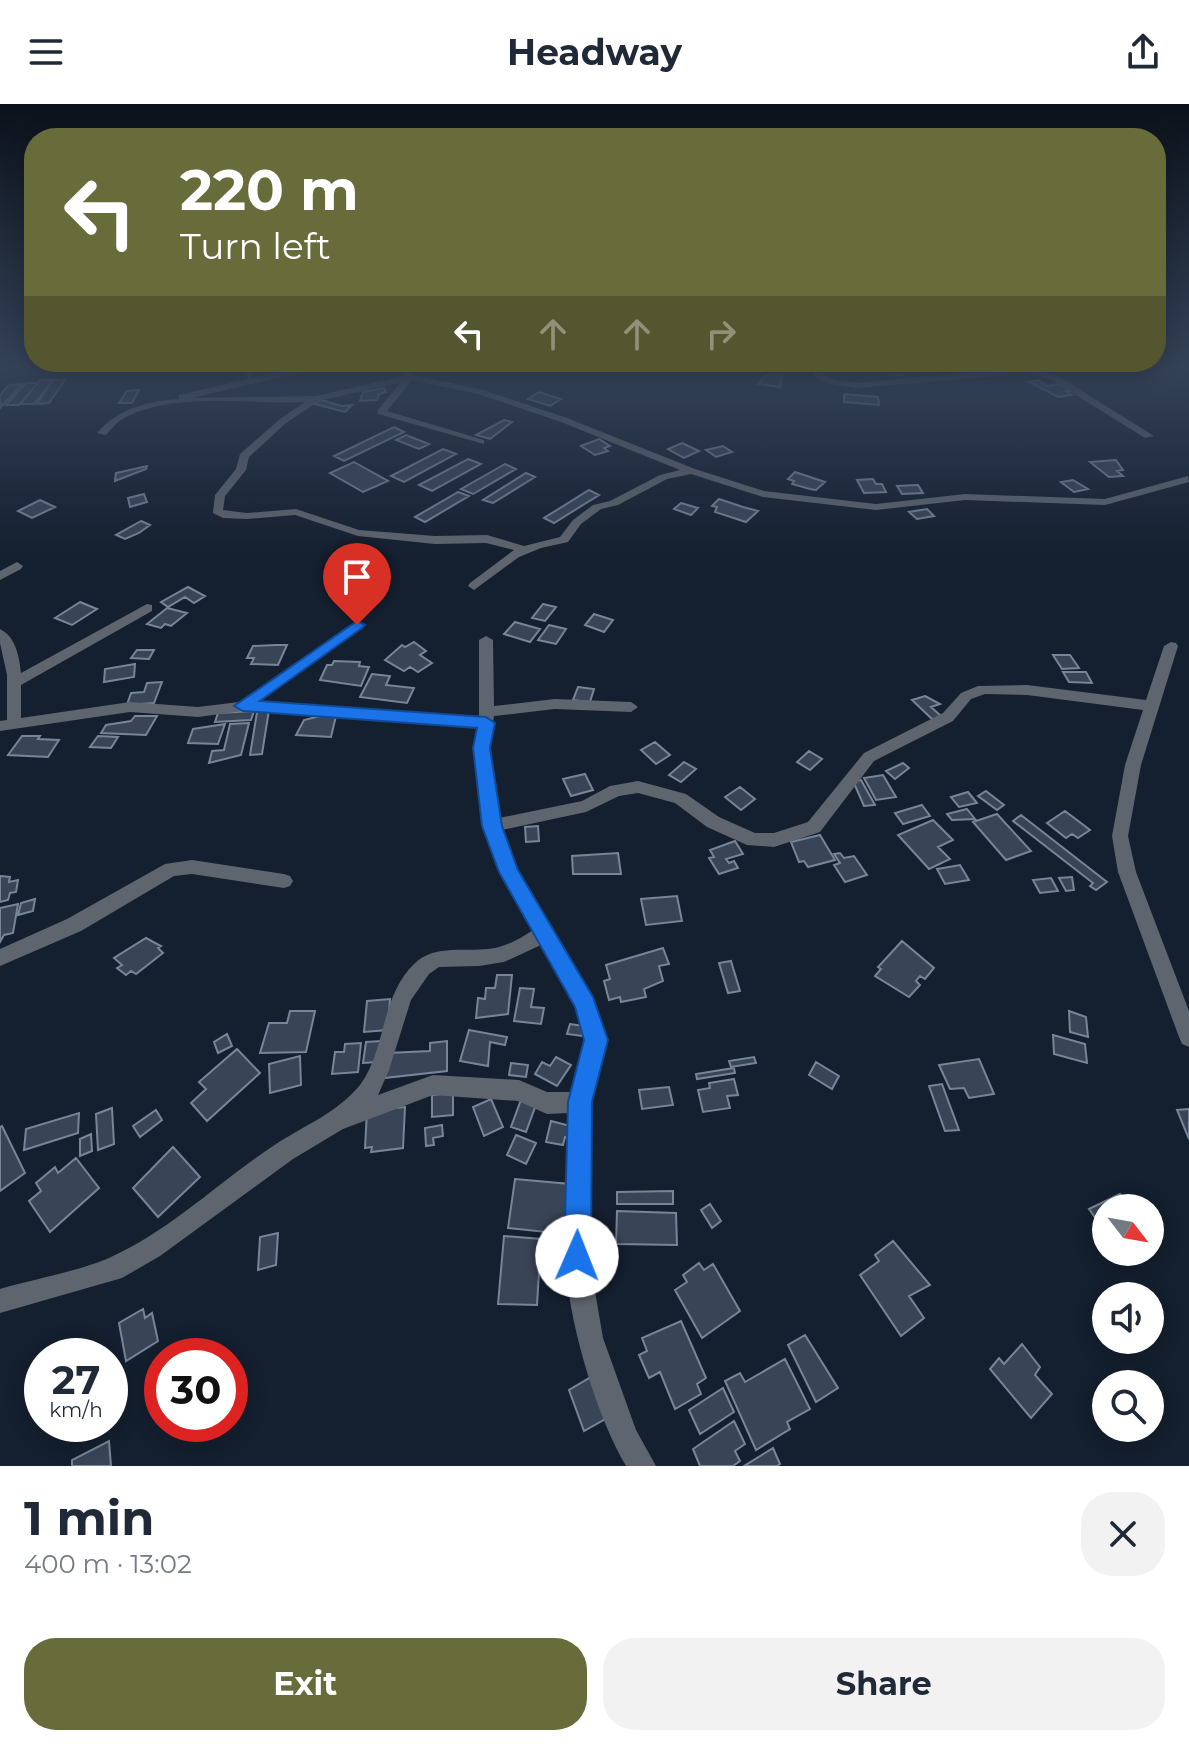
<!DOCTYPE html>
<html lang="en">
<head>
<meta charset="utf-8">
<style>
	:root { --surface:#fff; --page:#f2f2f3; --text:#1f2937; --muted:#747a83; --accent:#686c3b }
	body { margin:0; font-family:Montserrat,sans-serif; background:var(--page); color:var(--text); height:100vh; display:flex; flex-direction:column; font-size:30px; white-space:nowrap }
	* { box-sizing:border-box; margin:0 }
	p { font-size:26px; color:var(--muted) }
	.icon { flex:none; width:44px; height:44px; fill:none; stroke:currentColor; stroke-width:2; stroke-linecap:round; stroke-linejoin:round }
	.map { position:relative; height:1362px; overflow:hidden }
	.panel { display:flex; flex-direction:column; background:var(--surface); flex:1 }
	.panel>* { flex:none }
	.guide { position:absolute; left:24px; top:24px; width:1142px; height:244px; border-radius:32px; box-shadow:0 4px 20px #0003; background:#686c3b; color:#fff; overflow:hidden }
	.needle { width:52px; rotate:121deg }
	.buttons { position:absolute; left:1092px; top:1090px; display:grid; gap:16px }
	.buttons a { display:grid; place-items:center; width:72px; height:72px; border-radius:50%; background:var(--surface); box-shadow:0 4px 20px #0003; font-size:40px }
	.speed { position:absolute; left:24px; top:1234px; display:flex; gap:16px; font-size:40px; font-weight:700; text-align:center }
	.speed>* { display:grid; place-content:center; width:104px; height:104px; border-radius:50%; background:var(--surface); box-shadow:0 4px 20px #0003; line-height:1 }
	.speed small { font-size:20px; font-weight:400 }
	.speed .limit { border:12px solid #d22; background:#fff; color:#111 }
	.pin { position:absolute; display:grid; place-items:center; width:68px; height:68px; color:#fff; margin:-82px -34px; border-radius:50% 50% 50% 0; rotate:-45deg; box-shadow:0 0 8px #0007 }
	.pin .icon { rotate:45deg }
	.me { position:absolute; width:88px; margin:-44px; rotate:1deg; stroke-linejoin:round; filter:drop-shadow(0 0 6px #0008) }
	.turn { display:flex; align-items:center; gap:28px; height:168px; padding:0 24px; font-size:36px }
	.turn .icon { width:104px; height:104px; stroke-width:2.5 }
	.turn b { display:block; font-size:56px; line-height:68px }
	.lanes { display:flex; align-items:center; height:76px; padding:0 24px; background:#0003; justify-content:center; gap:40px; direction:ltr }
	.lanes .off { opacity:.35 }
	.round { display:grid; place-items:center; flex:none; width:84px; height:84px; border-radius:32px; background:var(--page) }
	.overview { display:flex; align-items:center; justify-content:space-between; height:136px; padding:0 24px }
	h1 { font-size:48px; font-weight:700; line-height:60px }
	.action { display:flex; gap:16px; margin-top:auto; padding:16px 24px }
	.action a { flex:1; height:92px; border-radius:32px; background:var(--accent); color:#fff; font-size:32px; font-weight:700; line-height:92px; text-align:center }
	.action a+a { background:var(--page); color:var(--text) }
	header { display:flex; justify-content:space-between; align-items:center; height:104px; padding:0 24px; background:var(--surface); font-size:36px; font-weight:700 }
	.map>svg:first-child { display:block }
	.building { fill:#394557; stroke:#778599; stroke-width:2 }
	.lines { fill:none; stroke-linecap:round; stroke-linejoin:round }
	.street { fill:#5f656e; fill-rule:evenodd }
	.route { fill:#1a73e8; stroke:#114b97; stroke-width:2 }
</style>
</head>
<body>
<header><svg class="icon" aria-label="menu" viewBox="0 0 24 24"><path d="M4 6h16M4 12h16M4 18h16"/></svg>Headway<svg class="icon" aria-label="share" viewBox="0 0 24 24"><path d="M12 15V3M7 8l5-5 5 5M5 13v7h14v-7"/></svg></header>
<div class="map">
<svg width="1189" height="1362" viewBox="0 0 1189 1362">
	<rect width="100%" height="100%" fill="#141f2f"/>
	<!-- building -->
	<path class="building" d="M908,262L910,267H901L903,271H890L886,263Z
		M261,263L270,264V272L249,275V269L245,270V266Z
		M782,271L780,283L759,280L765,272Z
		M40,276H53L34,300H21Z
		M53,276H65L49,299L37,300Z
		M1038,276L1047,282L1059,280L1073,287H1066L1072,291L1058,293L1029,278Z
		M26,279H38L19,301H6Z
		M22,280L0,304V291L9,281Z
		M384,284L386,288L379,290L377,296L360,297L363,288Z
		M139,286L132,299H119L127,287Z
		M539,288L561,295L550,302L528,295Z
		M844,290L878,293L879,301L844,298Z
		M321,296L342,302L352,301L345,308L315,300Z
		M504,316L512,318L490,335L476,331Z
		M394,323L404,328L344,357L334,352Z
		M406,331L429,340L419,345L396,336Z
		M599,335L610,342L604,344L608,347L595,351L581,342Z
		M682,339L699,347L684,354L668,345Z
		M723,342L732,348L716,353L706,346Z
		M443,345L456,350L404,378L391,372Z
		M468,355L481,360L432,387L419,381Z
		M1116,356L1123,366L1117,367L1123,372L1109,373L1090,358Z
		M354,358L388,377L363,388L330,369Z
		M505,360L516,365L473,390L461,385Z
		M147,362L146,365L115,377L116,369Z
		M795,368L825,378L816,386L810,385L792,380L794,377L788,375Z
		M526,369L535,373L493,399L483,396Z
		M873,375L876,380H882L886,388L864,389L857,376Z
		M1073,376L1088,385L1074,388L1061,378Z
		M918,381L923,389L902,390L897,382Z
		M589,386L599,391L554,419L544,414Z
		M458,388L469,392L425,418L415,413Z
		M144,390L147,398L130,403L128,394Z
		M719,395L743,403L758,407L746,418L715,408L717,403L712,402Z
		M40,396L55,403L32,414L18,407Z
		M681,399L698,404L691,411L674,405Z
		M927,405L934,412L917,415L909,408Z
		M141,417L150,421L139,429L125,435L116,431Z
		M188,483L205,492L194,499L185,493L168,503L161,498Z
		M80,498L97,505L72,521L55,514Z
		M543,500L556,503L545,517L532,514Z
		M167,504L187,509L171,522L165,520L161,524L147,520Z
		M594,510L613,516L604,528L585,521Z
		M515,518L540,525L530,538L504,530Z
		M549,521L566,525L556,540L538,536Z
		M414,538L426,547L420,551L432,559L418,568L410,563L404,567L385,556L402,541L405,543Z
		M276,541H287L278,561L251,560L254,554H247L253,542Z
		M137,546H154L149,555L131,554Z
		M1053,551H1070L1079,564L1062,565Z
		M334,557L360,558L359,562L369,563L361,582L320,576L327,561H332Z
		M135,560L134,573L104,578L105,565Z
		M1063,568H1086L1092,579L1069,578Z
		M372,570L390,572L386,581L414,584L407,599L360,593Z
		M162,578L154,599L127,601L131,589L144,588L147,579Z
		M578,583L594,585L590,598L573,596Z
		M925,592L940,600L931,603L941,612L933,616L912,596Z
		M269,606L262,650L250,651L257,608Z
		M254,607L251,616L215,618L218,609Z
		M135,612H157L146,631L101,629L106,621L131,617Z
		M320,612H336L331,633L296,631L304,616Z
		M249,619L241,651L209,659L212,647L224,646L230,620Z
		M225,620L218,640L188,639L193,625Z
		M22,632H40L38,635L59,636L48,653L8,651Z
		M98,632L118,633L111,644L90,643Z
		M655,638L670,651L656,660L641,646Z
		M809,647L822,655L810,666L797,658Z
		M684,658L696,665L681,678L669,671Z
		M903,659L909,664L895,675L886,667Z
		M585,670L593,686L571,692L563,675Z
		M883,671L896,693L876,696L864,674Z
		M861,676L875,701L864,702L853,677Z
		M740,683L755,695L741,706L725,693Z
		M986,687L1004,701L997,706L978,692Z
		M968,688L977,699L959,703L951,693Z
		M922,701L930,712L903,720L895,709Z
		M967,705L975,715L952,716L947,710Z
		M1065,707L1090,726L1078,734L1072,730L1066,734L1047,719Z
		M997,710L1031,747L1006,756L973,718Z
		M1021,711L1107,778L1096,786L1090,782L1093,779L1013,717Z
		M933,716L953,736L938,743L950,755L929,765L898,731Z
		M538,722L539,737L526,738L525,723Z
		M820,731L835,756L808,763L804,757L799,758L791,738Z
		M735,737L743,750L726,755L729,759L734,757L738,764L719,770L709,754L714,753L710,746Z
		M618,749L621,770H573L572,752Z
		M840,749L844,754L854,752L867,771L845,778L834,761L840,759L834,750Z
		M960,761L969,776L945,780L937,765Z
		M0,772L10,773L9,778L18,776L16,788L10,789L8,796L0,798Z
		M1072,773L1074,786L1066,787L1059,774Z
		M1051,774L1058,787L1040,789L1033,776Z
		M677,792L682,817L646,821L641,795Z
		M35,795L33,807L18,811L21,799Z
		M18,800L13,829L4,831L0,838V804Z
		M146,834L161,842L158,844L163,849L136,870L131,867L126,871L117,864L122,861L114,854Z
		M902,837L934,864L925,875L920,872L916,877L920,881L909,893L875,872L881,865L878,863Z
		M663,844L669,860L659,862L663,877L644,885L646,893L621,898L620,893L609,896L604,877L610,875L606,861Z
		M731,857L740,887L728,889L719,859Z
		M497,871H512L508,910L476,914L478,894L485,895L486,884H495Z
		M520,884L534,885L531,903L544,904L541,920L514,917Z
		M390,895L388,926L364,928L367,897Z
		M290,907H315L306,948L260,949L269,919H287Z
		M1069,907L1086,913L1088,933L1070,928Z
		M570,920L584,922L582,932L567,930Z
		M469,926L507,933L505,941L490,938L488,962L460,957Z
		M227,930L232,942L218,949L214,938Z
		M1053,931L1085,940L1087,959L1054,950Z
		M381,937L378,958L363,959L366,938Z
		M447,937V967L384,974L388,949L430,947V939Z
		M361,939L358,968L332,970L335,948H344L345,940Z
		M237,945L260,969L207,1017L191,999L206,985L199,978Z
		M300,952L301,981L270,989L269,960Z
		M556,953L571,961L557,982L535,970L542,958L550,962Z
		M754,953L756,959L731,963L729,957Z
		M979,955L994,990L969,994L964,984L950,985L939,961Z
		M816,958L839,972L832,985L809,971Z
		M511,959L528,961L526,973L509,971Z
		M734,964L735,969L697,975L696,970Z
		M734,975L738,991L727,992L730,1004L703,1008L698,986L710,984L709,979Z
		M942,980L959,1026L945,1027L929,982Z
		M669,983L673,1001L642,1005L639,986Z
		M453,989V1011L432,1013V991Z
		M522,993L537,998L526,1028L511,1023Z
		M491,995L503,1023L484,1032L473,1003Z
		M405,1003L403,1044L371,1048L372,1043L365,1044L367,1007Z
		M112,1004L114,1040L98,1046L96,1010Z
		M1189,1005V1035L1177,1006Z
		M156,1006L162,1016L140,1033L133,1022Z
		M79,1009L78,1029L24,1046L26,1025Z
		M551,1017L574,1023L572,1034L565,1033L563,1041L546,1038Z
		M442,1021L443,1032L433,1034L434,1041L426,1042L425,1024Z
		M2,1022L25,1069L0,1087V1023Z
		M91,1030L92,1047L80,1052V1035Z
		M516,1031L536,1039L526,1060L507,1051Z
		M173,1043L200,1073L158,1113L133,1084Z
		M76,1054L99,1084L50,1128L29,1097L41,1087L36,1079L55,1063L58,1069Z
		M515,1075L570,1080L565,1130L508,1124Z
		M673,1087V1100H617V1088Z
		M1120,1090L1131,1104H1106V1129L1089,1105Z
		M710,1100L721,1117L712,1124L701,1106Z
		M617,1107L676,1109L677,1141L616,1140Z
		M278,1129L276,1161L258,1166L260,1133Z
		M504,1132L541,1135L537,1201L498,1200Z
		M893,1137L930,1181L909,1192L924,1214L901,1232L860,1171L879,1157L875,1151Z
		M699,1159L704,1166L713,1160L740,1207L702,1234L675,1186L687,1178L683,1171Z
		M143,1205L145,1214L152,1209L158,1237L126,1257L119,1219Z
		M681,1217L706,1274L697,1280L701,1290L675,1305L660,1268L649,1274L639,1251L647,1247L642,1234Z
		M805,1231L838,1284L816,1298L788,1241Z
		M1022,1240L1040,1263L1035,1271L1052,1290L1031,1314L990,1265L999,1254L1004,1260Z
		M785,1255L810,1305L787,1318L790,1325L756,1346L725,1277L740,1269L745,1278Z
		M591,1273L607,1314L584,1327L569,1286Z
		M723,1284L734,1308L700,1330L689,1306Z
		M734,1317L745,1340L735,1347L740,1357L733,1362H700L693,1345Z
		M109,1337L111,1362H72V1356Z
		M773,1344L780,1360L777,1362H744Z"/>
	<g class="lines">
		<!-- street -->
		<path class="street" d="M331,262H355L286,272L191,294L316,292L404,272L395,262H403L413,271L483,286L567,314L695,365L764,387L876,400L965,390L1105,395L1188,372L1189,378L1105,401L965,396L876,406L763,393L691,370L667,375L618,401L601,405L581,420L568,438L541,444L519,453L474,486L468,482L470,479L514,446L486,439L435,440L358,432L295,411L247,415L223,414L213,409L215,391L236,365L240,350L280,315L305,298C249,301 175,287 124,314C117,318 111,325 106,331L97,329C118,305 147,297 179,295V291L286,266ZM412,276L478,290L561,318L680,366L660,371L610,397L593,401L573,416L560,433L524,442L487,431L435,432L359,426L296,405L247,409L223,406L225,392L246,366L249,353L286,319L319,297L401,278L378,306V310L484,340V336L387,307Z
			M586,262H637L638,263L634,266L590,265Z
			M815,262H823L822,270L835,276L857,279L1029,263L1058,272L1154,332L1145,334L1052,276L1028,269L857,284L830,280L814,273Z
			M17,458L23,462L21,465L0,476V467Z
			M147,500L152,501V507L21,581V614L130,598L198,603L239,598L357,517L362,518V524L258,598L479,613V536L486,532L493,536L494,602L555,595L631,598L638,603L631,608L555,605L494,612L489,644L499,714L582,697L610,682L638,677L686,690L719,713L755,729H774L808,718L864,649L943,609L961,589L978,582L1027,581L1146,596L1164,542L1171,538L1176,539L1178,542L1141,661L1128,732L1136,768L1189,907V943L1182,940L1179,933L1118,768L1112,732L1125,661L1143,606L1027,591L985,590L971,595L953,617L874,657L820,728L774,743L747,741L707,723L675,699L638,689L619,692L586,708L502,726L517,766L592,894L606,936L591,998L589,1152L603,1234L636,1326L656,1362H626C595,1310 567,1212 565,1151C563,1104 568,1056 569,1009L547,1010L518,997L433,991L343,1025L293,1055L160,1152L122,1174L0,1209V1185C34,1175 80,1167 111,1153C171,1126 221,1076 276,1040C305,1021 337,1009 360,981C386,947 380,893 414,860C435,839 467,849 495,844C509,841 521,834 533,826L500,768L484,722L473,644L477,624L243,607L198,613L130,608L0,627V617L7,616V571L0,539V525C16,533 19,552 21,569ZM541,841L576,903L586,936L572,988H547L519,976L433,971L378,991L389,966L411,896L429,870L439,863L479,862L504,858Z
			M192,756L284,770L290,772L293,777L290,782L284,784L192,770L174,772L81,827L0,862V845L67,815L165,760Z"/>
	</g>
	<!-- sky -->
	<linearGradient id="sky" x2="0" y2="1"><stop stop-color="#0b111a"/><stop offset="0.58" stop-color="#344258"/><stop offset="1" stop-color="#344258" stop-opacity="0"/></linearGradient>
	<rect width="1189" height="452" fill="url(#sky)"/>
	<!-- route -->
	<path class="route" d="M357,517L365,521L362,524L260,597L486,613L495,619L490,644L502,722L518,766L593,893L608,936L592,998L591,1152L587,1161L577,1165L568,1161L564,1152L568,998L584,936L575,903L499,768L482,722L473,644L477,624L243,607L234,602Z"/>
</svg>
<div class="buttons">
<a><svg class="needle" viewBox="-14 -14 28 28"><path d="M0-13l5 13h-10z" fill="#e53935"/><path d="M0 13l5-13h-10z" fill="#747a83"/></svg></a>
<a><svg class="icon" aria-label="sound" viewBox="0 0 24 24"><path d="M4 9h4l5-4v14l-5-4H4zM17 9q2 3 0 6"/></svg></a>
<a><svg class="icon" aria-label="search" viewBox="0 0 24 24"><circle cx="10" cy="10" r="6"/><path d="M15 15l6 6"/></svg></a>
</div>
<div class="speed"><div>27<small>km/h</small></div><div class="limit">30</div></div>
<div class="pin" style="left:357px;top:521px;background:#d93025"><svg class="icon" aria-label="arrive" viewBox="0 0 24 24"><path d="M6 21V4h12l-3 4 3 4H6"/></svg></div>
<svg class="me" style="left:577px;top:1152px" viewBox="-20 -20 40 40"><circle r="19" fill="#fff"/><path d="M0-13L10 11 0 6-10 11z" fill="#1a73e8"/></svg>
<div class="guide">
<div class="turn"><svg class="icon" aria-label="left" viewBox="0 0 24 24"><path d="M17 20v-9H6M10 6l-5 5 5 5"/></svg><div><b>220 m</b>Turn left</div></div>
<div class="lanes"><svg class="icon" aria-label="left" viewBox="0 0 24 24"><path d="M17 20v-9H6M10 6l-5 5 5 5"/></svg><svg class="icon off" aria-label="ahead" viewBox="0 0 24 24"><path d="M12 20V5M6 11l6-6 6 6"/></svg><svg class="icon off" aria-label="ahead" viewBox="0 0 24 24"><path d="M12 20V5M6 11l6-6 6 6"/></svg><svg class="icon off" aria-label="right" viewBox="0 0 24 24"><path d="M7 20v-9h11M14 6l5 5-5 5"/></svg></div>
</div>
</div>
<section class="panel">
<div class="overview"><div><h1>1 min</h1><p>400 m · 13:02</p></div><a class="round"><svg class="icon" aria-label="close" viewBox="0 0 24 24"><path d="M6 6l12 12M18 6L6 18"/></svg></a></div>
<div class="action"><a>Exit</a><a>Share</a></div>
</section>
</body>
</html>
